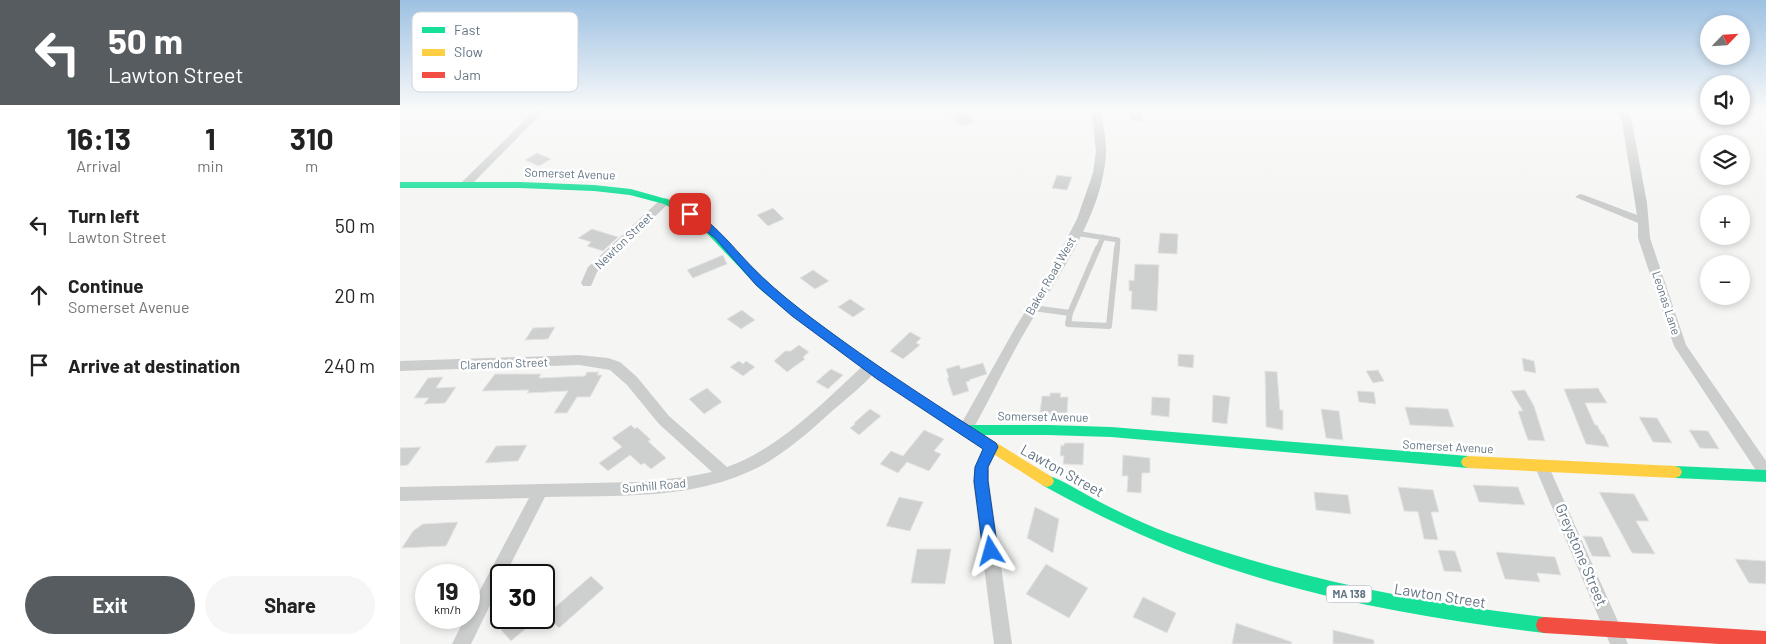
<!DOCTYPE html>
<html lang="en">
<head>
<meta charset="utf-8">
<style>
	:root { --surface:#fff; --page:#f6f6f6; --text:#222; --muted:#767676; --accent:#565c60 }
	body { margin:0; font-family:Barlow,sans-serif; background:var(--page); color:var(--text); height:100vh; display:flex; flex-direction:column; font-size:19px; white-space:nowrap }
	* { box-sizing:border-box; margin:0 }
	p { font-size:16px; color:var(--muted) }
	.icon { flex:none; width:28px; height:28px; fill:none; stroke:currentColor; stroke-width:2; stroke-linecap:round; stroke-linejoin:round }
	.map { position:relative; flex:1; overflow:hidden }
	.sheet { display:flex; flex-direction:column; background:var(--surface); width:400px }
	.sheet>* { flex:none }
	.banner { background:#565c60; color:#fff; overflow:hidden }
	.needle { width:32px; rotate:65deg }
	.buttons { position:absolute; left:1300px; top:15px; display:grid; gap:10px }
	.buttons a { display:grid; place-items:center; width:50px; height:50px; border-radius:50%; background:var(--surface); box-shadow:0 2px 8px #0003; font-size:25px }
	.speed { position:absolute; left:15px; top:564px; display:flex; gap:10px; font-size:25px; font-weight:700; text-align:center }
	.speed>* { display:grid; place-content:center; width:65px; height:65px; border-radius:50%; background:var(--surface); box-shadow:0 2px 8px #0003; line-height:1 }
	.speed small { font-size:12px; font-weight:400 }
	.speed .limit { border:2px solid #111; border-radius:8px; background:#fff; color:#111 }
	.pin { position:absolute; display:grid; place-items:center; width:42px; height:42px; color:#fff; margin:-21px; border-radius:10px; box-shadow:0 2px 8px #0006 }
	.me { position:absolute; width:55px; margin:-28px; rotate:352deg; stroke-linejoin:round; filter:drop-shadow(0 0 4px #0008) }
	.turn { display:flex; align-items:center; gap:18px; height:105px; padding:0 25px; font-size:22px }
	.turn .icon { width:65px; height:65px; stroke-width:2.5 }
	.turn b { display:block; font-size:35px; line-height:42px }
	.eta { display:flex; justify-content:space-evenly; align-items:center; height:85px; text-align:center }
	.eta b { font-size:30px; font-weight:700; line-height:35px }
	.button { display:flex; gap:10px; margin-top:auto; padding:10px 25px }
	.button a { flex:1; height:58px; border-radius:30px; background:var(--accent); color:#fff; font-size:20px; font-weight:700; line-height:58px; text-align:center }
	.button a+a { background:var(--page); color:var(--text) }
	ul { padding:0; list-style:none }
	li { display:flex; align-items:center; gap:15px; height:70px; padding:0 25px }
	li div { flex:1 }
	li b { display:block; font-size:19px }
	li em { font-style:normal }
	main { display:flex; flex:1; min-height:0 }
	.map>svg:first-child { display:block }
	.building { fill:#ced0d0; stroke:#e4e4e2 }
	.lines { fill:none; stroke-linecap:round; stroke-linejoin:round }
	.lane-far1 { stroke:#cccece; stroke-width:5 }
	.lane { stroke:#cccece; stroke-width:6 }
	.street { fill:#cccece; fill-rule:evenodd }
	.fast { fill:#16e098; fill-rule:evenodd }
	.slow { fill:#ffcf43; fill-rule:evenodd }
	.jam { fill:#f24e42; fill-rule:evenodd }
	.route { fill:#1a73e8; stroke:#114b97 }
	.labels { text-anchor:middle; stroke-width:5; stroke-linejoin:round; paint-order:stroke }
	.shield { fill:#fff; stroke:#929ea9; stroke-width:1 }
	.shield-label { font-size:11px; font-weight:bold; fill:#637584 }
	.street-label { font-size:12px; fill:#637584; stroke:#fff }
	.near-street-label { font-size:15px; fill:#637584; stroke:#fff }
	.key { fill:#fff; stroke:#d0d6da; stroke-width:1 }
	.key-label { font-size:14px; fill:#637584 }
</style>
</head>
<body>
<main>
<section class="sheet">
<div class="banner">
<div class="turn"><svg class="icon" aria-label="left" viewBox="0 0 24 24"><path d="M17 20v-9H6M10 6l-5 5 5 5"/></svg><div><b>50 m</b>Lawton Street</div></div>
</div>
<div class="eta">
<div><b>16:13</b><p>Arrival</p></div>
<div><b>1</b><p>min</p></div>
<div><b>310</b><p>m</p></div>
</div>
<ul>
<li><svg class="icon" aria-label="left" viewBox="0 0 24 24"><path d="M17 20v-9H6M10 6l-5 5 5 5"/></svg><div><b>Turn left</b><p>Lawton Street</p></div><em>50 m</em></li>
<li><svg class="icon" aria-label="ahead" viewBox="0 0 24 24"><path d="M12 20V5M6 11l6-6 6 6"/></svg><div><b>Continue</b><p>Somerset Avenue</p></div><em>20 m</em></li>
<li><svg class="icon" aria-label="arrive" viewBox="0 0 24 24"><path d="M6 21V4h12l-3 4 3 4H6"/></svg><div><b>Arrive at destination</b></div><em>240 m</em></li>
</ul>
<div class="button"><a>Exit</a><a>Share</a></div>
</section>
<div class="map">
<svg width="1366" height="644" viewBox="0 0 1366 644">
	<rect width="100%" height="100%" fill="#f5f5f3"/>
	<!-- building -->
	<path class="building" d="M729,109H741L743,121H732Z
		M562,111L575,122L562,126L549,115Z
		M137,153L151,159L139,166L125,160Z
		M657,175L672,177L667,190L652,188Z
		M373,208L384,219L368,226L357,215Z
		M192,229L218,237L203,251L187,246L191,242L178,238Z
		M760,233L778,234L777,254L758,253Z
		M323,255L327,264L293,278L287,270Z
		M735,264L759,265L757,311L731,309L732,291H729V280L734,281Z
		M413,270L429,281L415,289L400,278Z
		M450,299L465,309L453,317L438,307Z
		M342,310L355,320L341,329L327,319Z
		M155,327L148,339L125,340L133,328Z
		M510,332L521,338L516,343L520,345L503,359L490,351Z
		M399,345L409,352L403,357L405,359L387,372L374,361L385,351H391Z
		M778,354L794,355L793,368L778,366Z
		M1122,358L1134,361L1136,373L1124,371Z
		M339,361L343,364L346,361L355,367L343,376L330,367Z
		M583,363L587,374L569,380L570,381L566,382L569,391L553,396L547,378H549L546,369L559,365L561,369Z
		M431,369L443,375L428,389L416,382Z
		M978,370L984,381L973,383L966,371Z
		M865,371L877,372L880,410H883V430L866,427Z
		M187,372H199L197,375H202L190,397H177L167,413H154L168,391L127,393L129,390L82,391L95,374H141L139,378L185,376Z
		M43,377L36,388L56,387L45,403L24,404L29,398H14L28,378Z
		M307,388L322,402L304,414L289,399Z
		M1198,388L1207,403H1185L1195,425H1197L1202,434L1204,435L1209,447L1186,444L1164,389Z
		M1125,390L1134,406L1145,441L1128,440L1124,429L1118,411H1123L1111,391Z
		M957,391L974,392L976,404L959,402Z
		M650,393H661L660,397H668L667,413H659L658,416L648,415L649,412H640L642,396H650Z
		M813,395L830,397L827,424L812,422Z
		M752,397L770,398L769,417L751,415Z
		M1005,407L1048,409L1054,427L1010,425Z
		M470,409L481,416L459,435L450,428L455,424L454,423Z
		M921,409L939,411L943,440L926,438Z
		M1239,417L1257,418L1272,443L1253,442Z
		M231,425L235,429L237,427L251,440L248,441L266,458L251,469L244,463L241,465L230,455L208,471L199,463L222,447L212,438Z
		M524,430L544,439L534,451L541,454L529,471L507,462L498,473L480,464L491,451L503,456Z
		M1289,430L1308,431L1319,449L1300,448Z
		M664,443H684L683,465L663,464L664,456H660L661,445L664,446Z
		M127,445L118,461L85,463L96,446Z
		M21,447L8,465L0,466V448Z
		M723,455L750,458V473H742L741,493L727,492L728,476H722Z
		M1073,485L1118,487L1125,505L1079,502Z
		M998,487L1033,490L1039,512H1031L1038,540L1024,539L1018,512L1004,511Z
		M914,492L948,495L951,514L916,510Z
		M1199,492L1234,494L1249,521H1236L1255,554L1232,553Z
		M499,497L523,502L510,531L486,526Z
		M635,507L659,519L653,553L627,538Z
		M58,522L46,546L2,548L13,531L23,524Z
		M1183,536L1202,537L1211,557L1192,556Z
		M517,549H551L545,584L511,583Z
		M1038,550L1055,551L1062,572L1044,571Z
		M1096,552L1155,557L1161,575L1137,573L1140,582L1105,579Z
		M1335,559L1366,561V584L1349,583Z
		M646,564L688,588L669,618L626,594Z
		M191,576L204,588L159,628L146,615Z
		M743,597L776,613L767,633L733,617Z
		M117,618H122L130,625L111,641L101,630Z
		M836,623L892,642L891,644H832Z
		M933,630L974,640V644H933Z"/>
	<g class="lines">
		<!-- lane-far1 -->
		<path class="lane-far1" d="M675,233L718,240L717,249
			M698,249L703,237"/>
		<!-- lane -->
		<path class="lane" d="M633,308L670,313L668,324L709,326L717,248
			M670,313L698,248"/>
		<!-- street -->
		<path class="street" d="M136,109H146L69,187H61V183Z
			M691,109H700C703,123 706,137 706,151C704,214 657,277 626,330C606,364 590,400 570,434L565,436L560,434L558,430L560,426L614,330L652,267L677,219L693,173L696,151Z
			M1218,109H1227L1232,122L1247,203L1250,238L1286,345L1366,461V479L1361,478L1274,346L1238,238V223L1175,197L1180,194L1184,195L1237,215L1222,122Z
			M265,198L269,199L270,201L269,203L197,272L191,286H183L181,283L188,267L261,199Z
			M179,355L208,358L220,362L237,377L269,416L327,467C382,447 423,402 465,364H475L477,368C470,381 442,402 430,413C409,432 386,452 361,466C294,501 218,495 145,497L105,575H101V583L71,644H52L65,618H69V611L129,498L0,501V487L237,482L286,477L312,472L259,424L227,385L210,370L179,365L0,371V361Z
			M591,441L596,443L598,447L589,467V481L612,644H594L573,481L575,467L586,443Z
			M1142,461L1147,463L1149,467L1228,644H1210L1135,467L1137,463Z"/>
		<!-- fast -->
		<path class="fast" d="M0,182H120L194,185L231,189L270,200L302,218L371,286L432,335L430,338H422L363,292L296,222L264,204L230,195L194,191L120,188H0Z
			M565,425H648L711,427L1068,456L1073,458L1075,462L1073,466L1068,468L711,437L648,435H565L560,434L559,430L560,426Z
			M1275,466L1366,470V482L1275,478L1270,476L1268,472L1270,468Z
			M647,475C665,481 681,492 698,501C721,513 746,525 771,534C893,578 1015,602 1144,617L1150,619L1152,625L1150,631L1144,633C1013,617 881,593 758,542C718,525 680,506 642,485L640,481L642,477Z"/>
		<!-- slow -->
		<path class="slow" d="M426,331L525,399L652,477L654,481L652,485L647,487L642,485L517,405L422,338L420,335L422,332Z
			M1068,456L1275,466L1280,468L1282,472L1280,476L1275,478L1068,468L1063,466L1061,462L1063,458Z"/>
		<!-- jam -->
		<path class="jam" d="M1144,617L1366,631V644H1319L1144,633L1138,631L1136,625L1138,619Z"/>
	</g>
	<!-- sky -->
	<linearGradient id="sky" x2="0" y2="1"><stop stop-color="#9dc1e2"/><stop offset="0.55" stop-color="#fafafa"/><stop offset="1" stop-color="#fafafa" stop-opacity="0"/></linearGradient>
	<rect width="1366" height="200" fill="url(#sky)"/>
	<!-- route -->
	<path class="route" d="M287,211C300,209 330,243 339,253C370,288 403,312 440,339C491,376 543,409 596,443L598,447L588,467V481L598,551L596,556L591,558L585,556L583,551L574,481L575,467L583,449L477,379L392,316L356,285L315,238L287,216Z"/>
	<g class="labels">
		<!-- shield labels -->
		<rect class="shield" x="926.5" y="585.5" width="45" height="17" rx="4"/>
		<g class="shield-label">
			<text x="949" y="598">MA 138</text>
		</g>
		<!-- street labels -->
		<g class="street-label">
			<text transform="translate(170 174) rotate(2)" y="4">Somerset Avenue</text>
			<text transform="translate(224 241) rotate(-44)" y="4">Newton Street</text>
			<text transform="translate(651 276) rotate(-60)" y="4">Baker Road West</text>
			<text transform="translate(1266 303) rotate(72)" y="4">Leonas Lane</text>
			<text transform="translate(104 364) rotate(-2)" y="4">Clarendon Street</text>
			<text transform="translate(643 417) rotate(1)" y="4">Somerset Avenue</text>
			<text transform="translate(1048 447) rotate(3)" y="4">Somerset Avenue</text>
			<text transform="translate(254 486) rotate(-5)" y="4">Sunhill Road</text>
		</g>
		<!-- near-street labels -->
		<g class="near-street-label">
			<text transform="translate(662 471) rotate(29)" y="5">Lawton Street</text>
			<text transform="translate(1181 555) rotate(67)" y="5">Greystone Street</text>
			<text transform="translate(1040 596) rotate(9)" y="5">Lawton Street</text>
		</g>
	</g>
	<!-- legend -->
	<rect x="12" y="12" width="166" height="80" rx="8" class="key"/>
	<rect x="22" y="27" width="23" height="6" fill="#16e098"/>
	<rect x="22" y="49" width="23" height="7" fill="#ffcf43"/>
	<rect x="22" y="72" width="23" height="6" fill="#f24e42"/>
	<g class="key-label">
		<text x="54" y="35">Fast</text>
		<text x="54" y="57">Slow</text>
		<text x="54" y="80">Jam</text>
	</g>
</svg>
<div class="buttons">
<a><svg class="needle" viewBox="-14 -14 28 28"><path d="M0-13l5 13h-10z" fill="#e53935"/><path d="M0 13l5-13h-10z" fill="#767676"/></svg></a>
<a><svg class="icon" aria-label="sound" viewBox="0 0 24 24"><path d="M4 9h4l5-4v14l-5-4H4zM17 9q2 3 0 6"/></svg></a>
<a><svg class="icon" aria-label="layers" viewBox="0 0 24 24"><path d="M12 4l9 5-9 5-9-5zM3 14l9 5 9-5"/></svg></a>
<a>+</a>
<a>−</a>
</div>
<div class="speed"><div>19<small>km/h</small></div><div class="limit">30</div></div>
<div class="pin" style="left:290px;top:214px;background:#d93025"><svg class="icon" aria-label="arrive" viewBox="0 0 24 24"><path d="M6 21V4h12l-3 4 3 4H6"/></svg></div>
<svg class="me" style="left:591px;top:551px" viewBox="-20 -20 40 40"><path d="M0-17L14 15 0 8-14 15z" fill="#1a73e8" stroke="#fff" stroke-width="4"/></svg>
</div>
</main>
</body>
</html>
